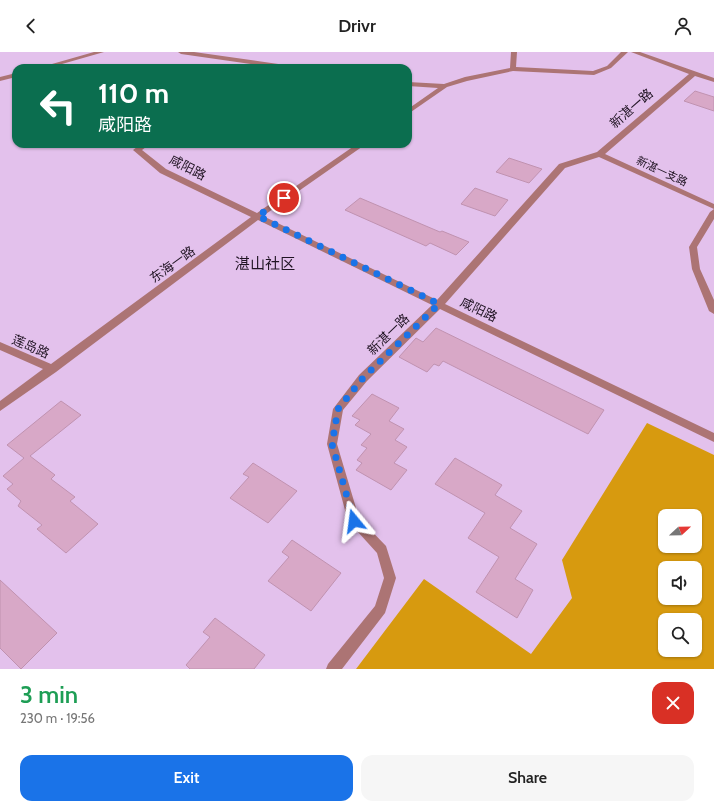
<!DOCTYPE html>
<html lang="en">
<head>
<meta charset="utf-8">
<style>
	:root { --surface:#fff; --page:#f6f6f6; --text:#222; --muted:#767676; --accent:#1a73e8 }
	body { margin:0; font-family:Cabin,"Noto Sans SC",sans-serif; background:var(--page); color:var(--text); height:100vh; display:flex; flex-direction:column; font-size:15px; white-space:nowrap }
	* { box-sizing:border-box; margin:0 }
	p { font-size:13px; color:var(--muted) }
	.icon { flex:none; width:22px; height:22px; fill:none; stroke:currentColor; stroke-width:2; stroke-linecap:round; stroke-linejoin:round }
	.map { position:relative; height:617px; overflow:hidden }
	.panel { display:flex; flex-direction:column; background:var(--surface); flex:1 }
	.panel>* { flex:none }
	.hud { position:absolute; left:12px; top:12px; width:400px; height:84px; border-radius:12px; box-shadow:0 1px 3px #0004; background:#0b6e4f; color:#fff; overflow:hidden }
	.needle { width:26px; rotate:68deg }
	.buttons { position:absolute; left:658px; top:457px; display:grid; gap:8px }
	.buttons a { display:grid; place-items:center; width:44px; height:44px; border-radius:8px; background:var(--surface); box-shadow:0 1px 3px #0004; font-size:20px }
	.pin { position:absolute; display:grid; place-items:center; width:34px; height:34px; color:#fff; margin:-17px; border:2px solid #fff; border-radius:50%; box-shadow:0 1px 4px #0007 }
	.me { position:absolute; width:44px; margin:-22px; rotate:344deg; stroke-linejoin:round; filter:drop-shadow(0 0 3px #0008) }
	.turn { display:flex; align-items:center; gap:14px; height:84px; padding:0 20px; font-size:18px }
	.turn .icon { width:52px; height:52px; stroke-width:2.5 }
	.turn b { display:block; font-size:28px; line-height:34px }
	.round { display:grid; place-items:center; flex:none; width:42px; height:42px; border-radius:12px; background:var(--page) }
	.headline { display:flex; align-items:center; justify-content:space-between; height:68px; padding:0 20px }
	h1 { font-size:24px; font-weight:600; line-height:30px; color:#1e9e55 }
	.action { display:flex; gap:8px; margin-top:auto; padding:8px 20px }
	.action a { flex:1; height:46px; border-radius:12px; background:var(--accent); color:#fff; font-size:16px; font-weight:600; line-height:46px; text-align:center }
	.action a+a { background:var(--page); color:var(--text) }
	header { display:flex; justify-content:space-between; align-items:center; height:52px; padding:0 20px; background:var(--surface); font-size:18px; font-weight:600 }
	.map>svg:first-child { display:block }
	.green { fill:#d79a0f; fill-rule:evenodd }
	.building { fill:#d8a8c7; stroke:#c092b0 }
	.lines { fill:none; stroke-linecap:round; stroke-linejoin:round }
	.minor { fill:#ac7474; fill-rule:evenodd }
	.route { stroke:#1a73e8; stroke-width:7; stroke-dasharray:0 12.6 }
	.labels { text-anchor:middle; stroke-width:3.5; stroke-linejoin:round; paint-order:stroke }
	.far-street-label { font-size:11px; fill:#201423; stroke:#e3c1ec }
	.street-label { font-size:13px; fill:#201423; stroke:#e3c1ec }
	.quarter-label { font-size:15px; fill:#201423; stroke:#e3c1ec }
</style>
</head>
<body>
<header><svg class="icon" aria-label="back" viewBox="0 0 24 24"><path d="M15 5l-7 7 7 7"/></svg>Drivr<svg class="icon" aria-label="person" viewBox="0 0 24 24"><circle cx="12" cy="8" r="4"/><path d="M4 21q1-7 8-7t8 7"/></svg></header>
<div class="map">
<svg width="714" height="617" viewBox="0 0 714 617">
	<rect width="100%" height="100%" fill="#e3c1ec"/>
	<!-- green -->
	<path class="green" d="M647,371L714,403V617H356L424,527L531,602L572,546L562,508ZM665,464H695V494H665ZM665,516H695V546H665ZM665,568H695V598H665Z"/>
	<!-- building -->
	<path class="building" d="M695,39L714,45V59L684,49Z
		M509,106L542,117L529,131L496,120Z
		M475,136L508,148L495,164L461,152Z
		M360,146L440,180L442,179L469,190L456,203L430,191L426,194L345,158Z
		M436,276L604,358L588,382L443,309L439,314L434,312L427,320L399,305L416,286L423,290Z
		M372,342L399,356L389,369L404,377L395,388L407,395L394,411L407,418L391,438L356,418L362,411L357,408L367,396L361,393L371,382L355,373L360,368L352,364Z
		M61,349L81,363L30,404L55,423L51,427L75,445L70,449L98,472L66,501L37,477L42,473L18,454L21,449L7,437L13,432L3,424L24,406L7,393Z
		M455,406L502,433L495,443L522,459L510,476L537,492L515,527L533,538L517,566L476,540L499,505L468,486L485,461L435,432Z
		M253,411L297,439L268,471L230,446L249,425L243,422Z
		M292,488L341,521L311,559L268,529L289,505L282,500Z
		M0,528L57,581L21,617L0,596Z
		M215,566L265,603L254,617H190L186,613L210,585L203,580Z"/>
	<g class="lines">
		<!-- minor -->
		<path class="minor" d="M94,0H104L48,16H38Z
			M178,0H194L292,14L295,16H278L181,2Z
			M511,0H517L516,15L593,19L607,14L621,0H628L611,16L594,23L513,19L467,29L447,35L408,62V57L438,36L408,34V30L444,32L465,25L510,16Z
			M631,0H640L714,26V30L695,24L605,102L714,152V167L697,195L700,217L714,248V262L709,259L692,217L689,195L710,160L714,157L599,105L565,116L445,252L714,381V390L440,257L367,329L343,358L337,392L359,466L386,494L396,526L385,561L342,617H326L328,612L375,554L384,526L377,501L348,469L327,392L333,357L359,323L432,253L258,168L56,320L0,359V349L43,317L0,298V290L51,312L251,165L160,121L133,98L141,92H150L142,98L166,117L257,161L357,92H366L263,164L437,248L559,112L597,100L689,22Z
			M16,21V25L0,29V25Z"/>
	</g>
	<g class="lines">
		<!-- route -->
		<path class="route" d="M284,146L258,164L439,252L363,326L338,357L332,392L354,469"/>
	</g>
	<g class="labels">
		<!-- far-street labels -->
		<g class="far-street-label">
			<text transform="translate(662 119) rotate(25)" y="4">新湛一支路</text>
		</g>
		<!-- street labels -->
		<g class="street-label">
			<text transform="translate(631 56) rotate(-41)" y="5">新湛一路</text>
			<text transform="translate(188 115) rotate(27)" y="5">咸阳路</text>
			<text transform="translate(172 212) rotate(-36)" y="5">东海一路</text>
			<text transform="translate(479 257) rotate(26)" y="5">咸阳路</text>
			<text transform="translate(388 282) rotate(-44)" y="5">新湛一路</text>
			<text transform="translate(31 294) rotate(23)" y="5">莲岛路</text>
		</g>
		<!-- quarter labels -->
		<g class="quarter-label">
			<text x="265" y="217">湛山社区</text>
		</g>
	</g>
</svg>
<div class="buttons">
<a><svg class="needle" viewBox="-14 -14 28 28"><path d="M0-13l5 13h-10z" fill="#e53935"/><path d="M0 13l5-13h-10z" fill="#767676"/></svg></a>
<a><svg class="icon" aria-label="sound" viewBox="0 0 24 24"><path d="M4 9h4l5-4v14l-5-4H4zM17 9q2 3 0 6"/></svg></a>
<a><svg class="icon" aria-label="search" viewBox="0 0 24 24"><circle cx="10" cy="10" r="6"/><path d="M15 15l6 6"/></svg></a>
</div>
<div class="pin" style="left:284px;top:146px;background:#d93025"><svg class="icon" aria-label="arrive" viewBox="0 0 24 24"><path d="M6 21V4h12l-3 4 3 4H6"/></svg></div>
<svg class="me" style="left:354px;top:469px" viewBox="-20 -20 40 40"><path d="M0-17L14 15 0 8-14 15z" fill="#1a73e8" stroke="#fff" stroke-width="4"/></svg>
<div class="hud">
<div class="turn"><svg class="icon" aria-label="left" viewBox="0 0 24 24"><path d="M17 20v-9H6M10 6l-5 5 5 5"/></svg><div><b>110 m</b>咸阳路</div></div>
</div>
</div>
<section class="panel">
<div class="headline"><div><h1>3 min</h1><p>230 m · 19:56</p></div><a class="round" style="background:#d93025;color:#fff"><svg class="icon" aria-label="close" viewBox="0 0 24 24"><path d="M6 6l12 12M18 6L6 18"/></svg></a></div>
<div class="action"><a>Exit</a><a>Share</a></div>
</section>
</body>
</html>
